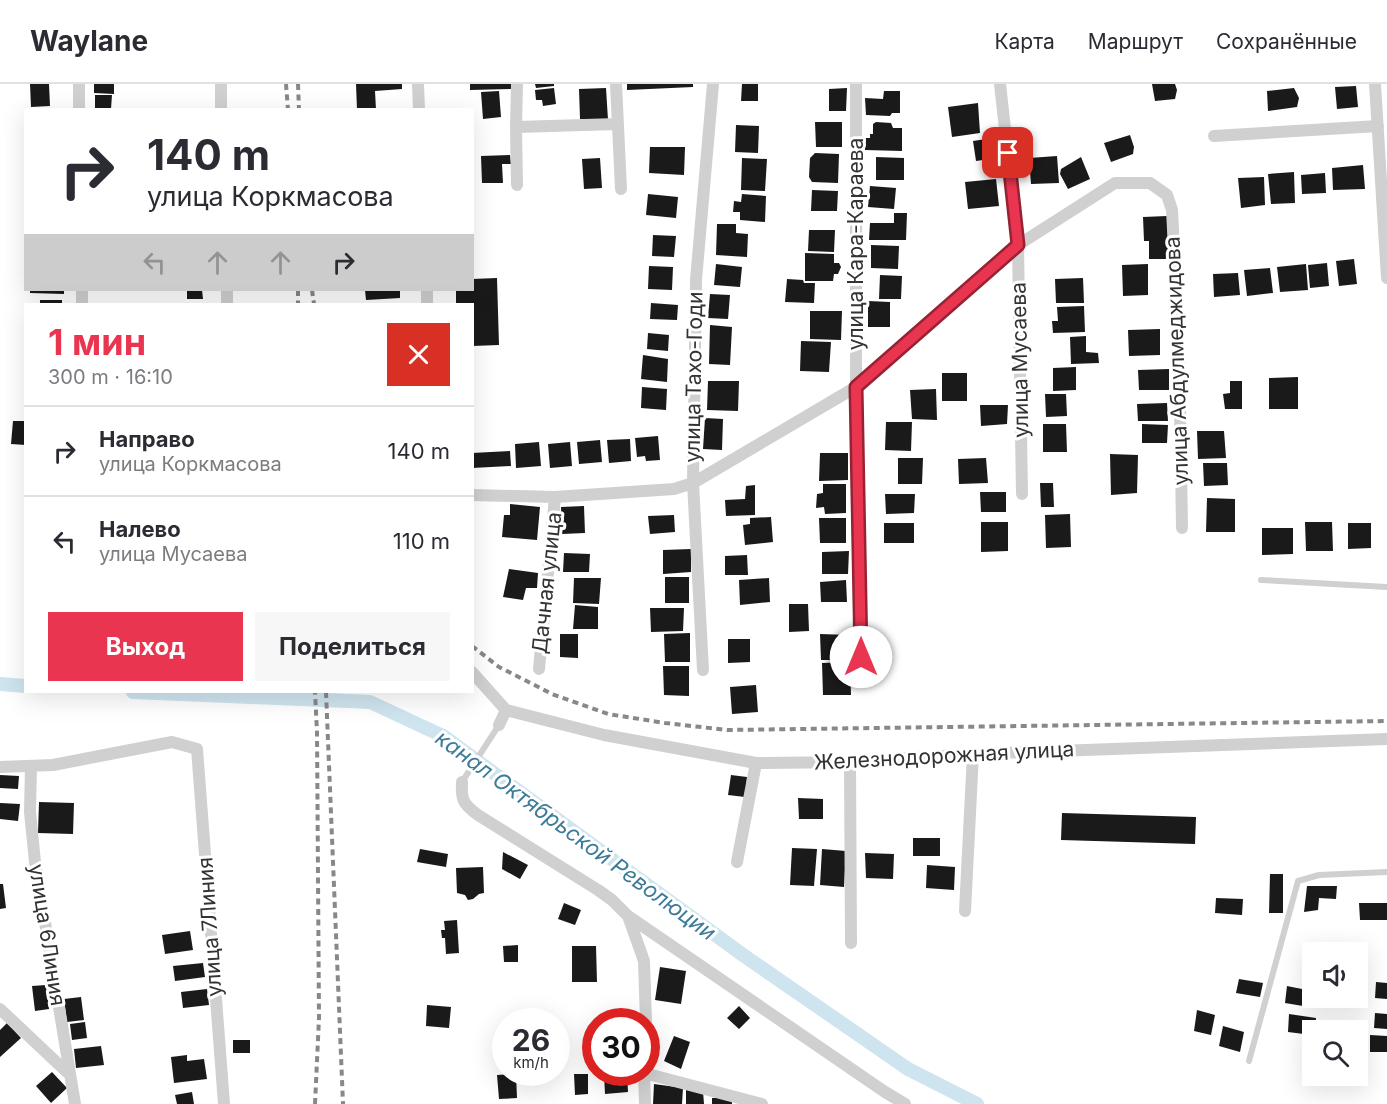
<!DOCTYPE html>
<html lang="ru">
<head>
<meta charset="utf-8">
<style>
	:root { --surface:#fff; --page:#f7f7f7; --text:#2b2b33; --muted:#7c7c81; --line:#e1e1e2; --accent:#e9354f }
	body { margin:0; font-family:Inter,sans-serif; background:var(--page); color:var(--text); height:100vh; display:flex; flex-direction:column; font-size:22px; white-space:nowrap }
	* { box-sizing:border-box; margin:0 }
	p { font-size:20px; color:var(--muted) }
	.icon { flex:none; width:33px; height:33px; fill:none; stroke:currentColor; stroke-width:2; stroke-linecap:round; stroke-linejoin:round }
	.map { position:relative; flex:1; overflow:hidden }
	.drawer { position:absolute; left:24px; top:219px; width:450px; height:390px; display:flex; flex-direction:column; background:var(--surface); border-radius:0px; box-shadow:0 6px 24px #0002 }
	.drawer>* { flex:none }
	.top-card { position:absolute; left:24px; top:24px; width:450px; height:183px; border-radius:0px; box-shadow:0 6px 24px #0002; background:#fff; color:var(--text); overflow:hidden }
	.buttons { position:absolute; left:1302px; top:858px; display:grid; gap:12px }
	.buttons a { display:grid; place-items:center; width:66px; height:66px; border-radius:0px; background:var(--surface); box-shadow:0 6px 24px #0002; font-size:30px }
	.speed { position:absolute; left:492px; top:924px; display:flex; gap:12px; font-size:30px; font-weight:700; text-align:center }
	.speed>* { display:grid; place-content:center; width:78px; height:78px; border-radius:50%; background:var(--surface); box-shadow:0 6px 24px #0002; line-height:1 }
	.speed small { font-size:15px; font-weight:400 }
	.speed .limit { border:9px solid #d22; background:#fff; color:#111 }
	.pin { position:absolute; display:grid; place-items:center; width:51px; height:51px; color:#fff; margin:-26px; border-radius:12px; box-shadow:0 3px 9px #0006 }
	.me { position:absolute; width:66px; margin:-33px; rotate:0deg; stroke-linejoin:round; filter:drop-shadow(0 0 4px #0008) }
	.turn { display:flex; align-items:center; gap:21px; height:126px; padding:0 24px; font-size:27px }
	.turn .icon { width:78px; height:78px; stroke-width:2.5 }
	.turn b { display:block; font-size:42px; line-height:51px }
	.lanes { display:flex; align-items:center; height:57px; padding:0 24px; background:#0003; justify-content:center; gap:30px; direction:ltr }
	.lanes .off { opacity:.35 }
	.round { display:grid; place-items:center; flex:none; width:63px; height:63px; border-radius:0px; background:var(--page) }
	.overview { display:flex; align-items:center; justify-content:space-between; height:102px; padding:0 24px }
	h1 { font-size:36px; font-weight:700; line-height:45px; color:var(--accent) }
	.primary-button { display:flex; gap:12px; margin-top:auto; padding:12px 24px }
	.primary-button a { flex:1; height:69px; border-radius:0px; background:var(--accent); color:#fff; font-size:24px; font-weight:700; line-height:69px; text-align:center }
	.primary-button a+a { background:var(--page); color:var(--text) }
	ul { padding:0; list-style:none }
	li { display:flex; align-items:center; gap:18px; height:90px; padding:0 24px; border-top:2px solid var(--line) }
	li div { flex:1 }
	li b { display:block; font-size:22px }
	li em { font-style:normal }
	header { display:flex; align-items:center; gap:36px; box-sizing:border-box; height:84px; padding:0 30px; background:var(--surface); border-bottom:2px solid var(--line) }
	header strong { font-size:28px }
	nav { display:flex; gap:33px; margin-inline-start:auto; font-size:21px }
	.map>svg:first-child { display:block }
	.lines { fill:none; stroke-linecap:round; stroke-linejoin:round }
	.canal { stroke:#cee4ee; stroke-width:14 }
	.building { fill:#1a1a1a }
	.service { stroke:#d0d0d0; stroke-width:6 }
	.minor { stroke:#d0d0d0; stroke-width:12 }
	.rail { stroke:#888; stroke-width:4; stroke-dasharray:6 4.5; stroke-linecap:butt }
	.route-casing { stroke:#972233; stroke-width:15 }
	.route { stroke:#e9354f; stroke-width:10 }
	.labels { text-anchor:middle; stroke-width:6; stroke-linejoin:round; paint-order:stroke }
	.street-label { font-size:21px; fill:#333; stroke:#fff }
	.water-label { font-size:22px; font-style:italic; fill:#3d7b98; stroke:#fff }
</style>
</head>
<body>
<header>
<strong>Waylane</strong>
<nav><a>Карта</a><a>Маршрут</a><a>Сохранённые</a></nav>
</header>
<div class="map">
<svg width="1387" height="1020" viewBox="0 0 1387 1020">
	<rect width="100%" height="100%" fill="#fff"/>
	<g class="lines">
		<!-- canal -->
		<path class="canal" d="M0,600L26,602
			M133,608L370,618L443,652L743,871L908,985L977,1020"/>
	</g>
	<!-- building -->
	<path class="building" d="M30,0H49L50,22L31,23Z
		M94,0H114V10L94,9Z
		M356,0H402V5L375,7L376,26H357Z
		M470,0H513V5L470,6Z
		M535,0H554V2L536,4Z
		M627,0H693V3L627,6Z
		M742,0H758V17H741Z
		M1152,0H1175L1177,6L1175,15L1155,17Z
		M1356,2L1358,23L1337,25L1335,3Z
		M554,4L556,20L543,22L542,16H536L535,6Z
		M606,4L608,36L580,35L579,5Z
		M847,4L846,27H829V5Z
		M1294,4L1299,14L1297,23L1268,27L1267,7Z
		M499,7L501,33L483,35L481,8Z
		M884,7H900V29H892L890,32L866,31L865,14L883,15Z
		M95,11H112L111,25L95,24Z
		M978,19L980,49L952,53L948,23Z
		M815,38H842V63H816Z
		M876,38L891,39L893,44H902V67L865,66L864,54H870V50H873V40Z
		M736,41L759,42L758,69L735,68Z
		M1130,51L1134,63L1133,70L1111,78L1104,59Z
		M1000,53L1001,67L997,74L976,77L973,57Z
		M650,63H685L684,91L649,89Z
		M815,69L839,70L838,99L812,98L809,93L810,74Z
		M510,71L511,80H502L503,99H482L481,72Z
		M1057,72L1059,99L1031,100L1029,74Z
		M876,73L904,74V96H876Z
		M1081,73L1090,95L1068,105L1060,90L1061,85Z
		M600,74L602,104L584,105L582,75Z
		M742,74L767,75L765,107L741,106Z
		M1363,81L1365,105L1333,106L1332,84Z
		M1294,88L1295,119L1271,120L1268,90Z
		M1325,89L1326,109L1302,110L1301,91Z
		M1264,93L1265,121L1241,124L1238,94Z
		M996,95L999,122L968,125L965,98Z
		M870,102L896,104L894,125L868,123Z
		M812,106L838,107L837,127H811Z
		M648,110L678,113L676,134L646,131Z
		M742,110L766,112L765,138L740,136V128H733L734,117L741,118Z
		M894,129H907L906,156H869L870,139H894Z
		M1167,132L1169,175H1149V157H1144L1143,133Z
		M717,140H736V149L748,150L747,173L716,171Z
		M809,146H835L834,168L808,167Z
		M653,151L676,152L674,173L652,172Z
		M871,161L899,162L898,185L871,184Z
		M805,169L834,170V179H839L841,183L838,190H834L833,197H805Z
		M1354,175L1357,200L1339,202L1336,177Z
		M1327,179L1329,202L1310,204L1308,181Z
		M716,180L742,183L740,203L714,201Z
		M1148,180V211L1123,212L1122,181Z
		M1306,180L1308,206L1280,208L1277,183Z
		M649,182L673,183L672,206L648,205Z
		M1270,184L1273,209L1247,212L1244,186Z
		M1238,189L1240,211L1214,213L1213,190Z
		M880,191L902,192L901,215H879Z
		M497,194L499,261L472,262V220H456V206H472V195Z
		M1083,194L1084,219H1056L1055,195Z
		M787,195L803,196L804,199H815L814,219L785,218Z
		M30,206H64V210L30,209Z
		M187,206H202L203,215H187Z
		M365,206H400V214L366,216Z
		M710,210L730,211L728,235L708,234Z
		M40,216H62V220H40Z
		M868,217L890,218V243H868Z
		M651,219L678,221L677,236L650,235Z
		M1084,222L1085,248L1053,249L1052,237H1058L1057,223Z
		M810,227H842L841,256L810,255Z
		M710,241L732,243L730,281L709,280Z
		M1160,245V271L1129,272L1128,246Z
		M648,249L669,251L668,267L647,265Z
		M1086,252V268L1098,269L1099,279L1071,280L1070,253Z
		M801,257L831,258L829,288L800,287Z
		M643,271L668,275L667,298L641,295Z
		M1076,283V306L1053,307V284Z
		M1169,285V306H1139L1138,286Z
		M942,289H967V317H942Z
		M1298,293V325H1269V294Z
		M708,297H739L738,327L707,326Z
		M1230,297H1242V325H1225L1223,310L1230,309Z
		M642,303L667,305L666,326L641,324Z
		M936,305L937,336L912,335L910,306Z
		M1045,310H1066L1067,332L1046,333Z
		M1167,319L1168,337H1138L1137,320Z
		M980,321H1008L1007,340L981,342Z
		M705,334L723,335L722,366L703,365Z
		M13,337H26V361L11,360Z
		M886,338H912L911,367L885,366Z
		M1043,340H1066L1067,368H1043Z
		M1142,340L1168,341L1167,359H1142Z
		M1197,347H1224L1226,374L1198,375Z
		M658,352L660,376L646,377L645,372L637,373L635,354Z
		M630,355L631,377L609,379L607,356Z
		M600,356L602,378L579,380L577,358Z
		M539,358L541,382L516,384L515,360Z
		M570,358L572,382L550,384L548,360Z
		M510,367L511,382L472,384V369Z
		M820,369H848V396L819,397Z
		M1110,370L1138,371L1137,409L1111,411Z
		M898,374H923L922,400H898Z
		M986,374L988,399L959,400L958,375Z
		M1203,379H1227L1228,401L1204,402Z
		M1040,399H1053L1054,423H1041Z
		M823,400H846V429L825,430L824,423L816,424L817,410L823,409Z
		M755,401V431L726,432L725,416L745,415L746,402Z
		M980,408H1006V428H981Z
		M885,410H915L914,429L886,430Z
		M1207,414L1235,415V448H1206Z
		M510,420L540,423L537,456L502,453L504,431H510Z
		M584,422L585,449L562,450L561,423Z
		M1070,430L1071,463L1046,464L1045,431Z
		M674,431L675,448L650,450L648,432Z
		M771,433L773,458L745,461L743,441L750,440V434Z
		M819,434H846V459H820Z
		M981,438H1008V467L981,468Z
		M1305,438H1332L1333,467H1306Z
		M884,439H914V459H884Z
		M1348,439H1371V464L1348,465Z
		M1262,444H1293V470L1262,471Z
		M691,465V488L663,490V466Z
		M849,467L848,490H822V468Z
		M564,469L590,470L589,488H563Z
		M747,471L748,491H725V472Z
		M509,485L538,489L537,504H526L523,516L503,513Z
		M665,493H689V519H665Z
		M574,494H601L599,520L573,519Z
		M769,494L770,518L740,521L739,496Z
		M846,496L847,518H821L820,498Z
		M789,520H808L809,547L789,548Z
		M575,521L598,523V545H573Z
		M650,524H684L683,547L651,548Z
		M690,549V578H665L664,550Z
		M560,550H578V574L560,573Z
		M820,550L850,551V576H821Z
		M728,555H750V578L728,579Z
		M850,578L851,611H823L822,579Z
		M663,582H689V612L664,611Z
		M756,601L758,628L732,630L730,603Z
		M0,691L19,692L18,705L0,704Z
		M731,691L747,693L745,713L728,711Z
		M798,714L823,715V735H799Z
		M39,718L74,719L73,750L38,749Z
		M0,719L20,720L18,737L0,735Z
		M1062,729L1196,733L1195,760L1061,756Z
		M913,754H940V772H913Z
		M792,764L817,765L814,802L790,801Z
		M420,765L448,770L446,783L417,778Z
		M822,765L846,767L844,803L820,801Z
		M503,768L528,781L520,795L502,785Z
		M865,769L894,770L893,795L866,794Z
		M927,781L955,783L954,806L926,804Z
		M483,783L484,809L479,810L473,815L468,816L465,811L457,809L456,784Z
		M1270,790H1283V829H1269Z
		M0,800H3L6,824L0,825Z
		M1307,802H1337L1336,815L1319,814L1318,826L1304,828Z
		M1216,814L1243,815L1242,831L1215,829Z
		M564,819L581,826L575,841L558,835Z
		M1359,819H1387V836H1360Z
		M457,836L459,869L446,870L445,854H442L441,846H445L444,837Z
		M190,847L193,866L165,870L162,851Z
		M518,861V878H504L503,862Z
		M572,862H596L597,898H572Z
		M203,879L205,893L175,897L173,882Z
		M660,883L686,887L681,920L655,916Z
		M1239,895L1263,899L1260,913L1236,909Z
		M1376,898L1387,899V915L1375,914Z
		M46,901L49,925L35,927L32,902Z
		M1287,902L1312,907V914H1316L1315,924L1285,919Z
		M207,905L209,921L183,924L181,908Z
		M81,913L84,936L67,938L64,915Z
		M427,921L451,923L449,944L426,942Z
		M739,922L750,934L739,945L727,934Z
		M1197,926L1215,931L1211,951L1194,947Z
		M1375,929L1387,930V945L1374,944Z
		M1289,930L1316,934L1315,946H1312V951L1288,948Z
		M85,938L87,954L72,956L70,940Z
		M7,939L21,954L0,973V946Z
		M1223,942L1244,948L1240,968L1219,962Z
		M1370,951L1387,952V968H1370Z
		M674,952L690,958L681,985L664,977Z
		M233,956H250V969H233Z
		M101,962L104,981L76,984L74,965Z
		M187,971V977L204,975L207,995L174,999L171,973Z
		M52,988L67,1004L51,1019L36,1002Z
		M627,988L628,1008L605,1010L604,990Z
		M516,990L517,1014L499,1015L497,991Z
		M574,990H588V1010L575,1011Z
		M654,1000L683,1004L682,1020H653Z
		M686,1005L703,1007L704,1020H686Z
		M192,1008L194,1020H177L175,1011Z
		M712,1014H726L732,1016V1020H712Z"/>
	<g class="lines">
		<!-- service -->
		<path class="service" d="M1261,496L1387,503
			M462,698L499,641
			M1249,977L1298,797L1319,791L1387,788"/>
		<!-- minor -->
		<path class="minor" d="M79,0V26
			M221,0V26
			M418,0L419,26
			M517,0L516,43L517,101
			M616,0L621,105
			M856,0V303L861,572
			M1000,0L1018,161L1022,410
			M1375,0L1387,194
			M516,43L618,40
			M1214,52L1378,42
			M82,206V220
			M227,206V220
			M427,206V220
			M472,411L555,413L674,405L693,399L856,303L1018,161L1115,99H1150L1167,111L1172,126L1179,260L1182,444
			M539,585L555,413
			M703,586L693,399L696,196L713,0
			M472,588L506,626L499,641
			M506,626L604,651L756,679L850,678L973,670L1387,655
			M850,678L851,859
			M31,682L30,728L35,778L75,1020
			M0,683L53,681L172,658L197,665L224,1020
			M462,698C461,716 463,720 478,731L598,806L612,816L628,832L638,860L644,877L646,938
			M737,778L756,679
			M965,827L973,670
			M628,832L885,1008L905,1020
			M0,925L70,991
			M644,988L645,1020
			M644,989L762,1020"/>
		<!-- rail -->
		<path class="rail" d="M286,0L288,26
			M298,0L299,26
			M298,206V220
			M312,206L314,220
			M472,562L499,583L552,610L608,630L665,639L727,646L1387,637
			M326,608L343,1020
			M315,1020L319,934L317,648L315,608"/>
	</g>
	<g class="lines">
		<defs>
			<path id="route" d="M861,573L856,303L1018,161L1008,69"/>
		</defs>
		<!-- route casing -->
		<use href="#route" class="route-casing"/>
		<!-- route -->
		<use href="#route" class="route"/>
	</g>
	<g class="labels">
		<!-- street labels -->
		<g class="street-label">
			<text transform="translate(856 160) rotate(-90)" y="7">улица Кара-Караева</text>
			<text transform="translate(1020 276) rotate(-91)" y="7">улица Мусаева</text>
			<text transform="translate(1177 277) rotate(-92)" y="7">улица Абдулмеджидова</text>
			<text transform="translate(694 293) rotate(-89)" y="7">улица Тахо-Годи</text>
			<text transform="translate(547 499) rotate(-84)" y="7">Дачная улица</text>
			<text transform="translate(944 672) rotate(-3)" y="7">Железнодорожная улица</text>
			<text transform="translate(210 843) rotate(-94)" y="7">улица 7Линия</text>
			<text transform="translate(47 851) rotate(81)" y="7">улица 6Линия</text>
		</g>
		<!-- water labels -->
		<g class="water-label">
			<text transform="translate(576 751) rotate(36)" y="8">канал Октябрьской Революции</text>
		</g>
	</g>
</svg>
<div class="buttons">
<a><svg class="icon" aria-label="sound" viewBox="0 0 24 24"><path d="M4 9h4l5-4v14l-5-4H4zM17 9q2 3 0 6"/></svg></a>
<a><svg class="icon" aria-label="search" viewBox="0 0 24 24"><circle cx="10" cy="10" r="6"/><path d="M15 15l6 6"/></svg></a>
</div>
<div class="speed"><div>26<small>km/h</small></div><div class="limit">30</div></div>
<div class="pin" style="left:1008px;top:69px;background:#d93025"><svg class="icon" aria-label="arrive" viewBox="0 0 24 24"><path d="M6 21V4h12l-3 4 3 4H6"/></svg></div>
<svg class="me" style="left:861px;top:573px" viewBox="-20 -20 40 40"><circle r="19" fill="#fff"/><path d="M0-13L10 11 0 6-10 11z" fill="#e9354f"/></svg>
<div class="top-card">
<div class="turn"><svg class="icon" aria-label="right" viewBox="0 0 24 24"><path d="M7 20v-9h11M14 6l5 5-5 5"/></svg><div><b>140 m</b>улица Коркмасова</div></div>
<div class="lanes"><svg class="icon off" aria-label="left" viewBox="0 0 24 24"><path d="M17 20v-9H6M10 6l-5 5 5 5"/></svg><svg class="icon off" aria-label="ahead" viewBox="0 0 24 24"><path d="M12 20V5M6 11l6-6 6 6"/></svg><svg class="icon off" aria-label="ahead" viewBox="0 0 24 24"><path d="M12 20V5M6 11l6-6 6 6"/></svg><svg class="icon" aria-label="right" viewBox="0 0 24 24"><path d="M7 20v-9h11M14 6l5 5-5 5"/></svg></div>
</div>
<section class="drawer">
<div class="overview"><div><h1>1 мин</h1><p>300 m · 16:10</p></div><a class="round" style="background:#d93025;color:#fff"><svg class="icon" aria-label="close" viewBox="0 0 24 24"><path d="M6 6l12 12M18 6L6 18"/></svg></a></div>
<ul>
<li><svg class="icon" aria-label="right" viewBox="0 0 24 24"><path d="M7 20v-9h11M14 6l5 5-5 5"/></svg><div><b>Направо</b><p>улица Коркмасова</p></div><em>140 m</em></li>
<li><svg class="icon" aria-label="left" viewBox="0 0 24 24"><path d="M17 20v-9H6M10 6l-5 5 5 5"/></svg><div><b>Налево</b><p>улица Мусаева</p></div><em>110 m</em></li>
</ul>
<div class="primary-button"><a>Выход</a><a>Поделиться</a></div>
</section>
</div>
</body>
</html>
